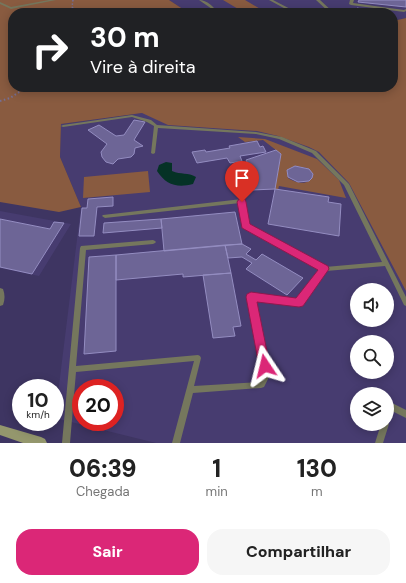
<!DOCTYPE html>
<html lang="pt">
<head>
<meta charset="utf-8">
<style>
	:root { --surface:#fff; --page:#f6f6f6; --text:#222; --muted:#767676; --accent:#db2777 }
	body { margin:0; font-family:"DM Sans",sans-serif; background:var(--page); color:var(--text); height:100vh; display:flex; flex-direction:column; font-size:15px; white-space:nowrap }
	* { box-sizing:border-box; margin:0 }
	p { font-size:13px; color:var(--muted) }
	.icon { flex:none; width:22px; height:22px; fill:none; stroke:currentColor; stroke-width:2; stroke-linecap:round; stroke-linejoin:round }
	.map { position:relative; height:443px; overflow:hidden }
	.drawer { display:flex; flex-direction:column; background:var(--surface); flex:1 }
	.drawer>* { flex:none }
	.guide { position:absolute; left:8px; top:8px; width:390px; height:84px; border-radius:16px; box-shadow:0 2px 10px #0003; background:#202124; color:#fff; overflow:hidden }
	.tools { position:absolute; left:350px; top:283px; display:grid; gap:8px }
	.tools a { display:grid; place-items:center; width:44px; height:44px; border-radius:50%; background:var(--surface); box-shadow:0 2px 10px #0003; font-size:20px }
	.speed { position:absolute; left:12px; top:379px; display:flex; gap:8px; font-size:20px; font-weight:700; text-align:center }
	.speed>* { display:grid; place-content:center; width:52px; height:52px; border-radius:50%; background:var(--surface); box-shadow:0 2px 10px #0003; line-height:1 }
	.speed small { font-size:10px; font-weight:400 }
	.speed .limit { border:6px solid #d22; background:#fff; color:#111 }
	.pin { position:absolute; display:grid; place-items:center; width:34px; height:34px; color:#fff; margin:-41px -17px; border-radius:50% 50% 50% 0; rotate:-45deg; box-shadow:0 0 4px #0007 }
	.pin .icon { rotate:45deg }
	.me { position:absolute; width:44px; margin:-22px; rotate:350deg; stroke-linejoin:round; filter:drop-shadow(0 0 3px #0008) }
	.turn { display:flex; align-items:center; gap:14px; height:84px; padding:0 16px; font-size:18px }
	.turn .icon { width:52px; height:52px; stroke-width:2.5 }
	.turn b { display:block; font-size:28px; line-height:34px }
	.eta { display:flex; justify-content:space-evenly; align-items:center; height:68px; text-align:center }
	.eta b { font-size:24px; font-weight:800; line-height:28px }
	.primary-button { display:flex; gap:8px; margin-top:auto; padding:8px 16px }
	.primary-button a { flex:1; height:46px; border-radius:16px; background:var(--accent); color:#fff; font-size:16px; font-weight:800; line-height:46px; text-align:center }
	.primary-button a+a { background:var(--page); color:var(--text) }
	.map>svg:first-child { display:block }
	.built { fill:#473c70; fill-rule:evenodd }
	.green { fill:#895b40; fill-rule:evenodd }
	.water { fill:#053226 }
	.building { fill:#6d6596; stroke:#948dc1 }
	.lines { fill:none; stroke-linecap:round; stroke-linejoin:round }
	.path-far1 { stroke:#766f95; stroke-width:1.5; stroke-dasharray:1.5 2; stroke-linecap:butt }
	.path { stroke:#766f95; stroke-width:2; stroke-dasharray:1.5 2.5; stroke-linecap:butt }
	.lane { fill:#75775d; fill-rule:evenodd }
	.street { fill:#75775d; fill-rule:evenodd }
	.secondary { fill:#94976d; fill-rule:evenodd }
	.route { fill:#db2777; stroke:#8e194d }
</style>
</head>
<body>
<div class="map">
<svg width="406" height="443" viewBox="0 0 406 443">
	<rect width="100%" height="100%" fill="#3e3562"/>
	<!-- built -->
	<path class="built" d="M169,0H406V18L393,21V13H189Z
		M142,113L406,145V443H156L55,418L81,207L60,157L61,124ZM357,290H387V320H357ZM357,342H387V372H357ZM81,388H115V422H81ZM357,394H387V424H357Z
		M0,211L71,224L39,276L0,268Z"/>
	<!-- green -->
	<path class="green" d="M0,0H169L189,13H13V87H393V21L406,18V291L349,183L319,152L309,147L278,136L257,131L168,125L142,113L61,124L60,157L81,207L59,212L0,202Z
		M223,0H245L267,13H245Z
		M238,137L265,139L317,159L339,180L346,198L279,186L278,190L275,189L281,154L263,140L245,142ZM295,166L307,168L313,174C311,187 295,183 288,178L287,170Z
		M148,171L150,192L83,198L84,177Z"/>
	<!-- water -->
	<path class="water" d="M166,162L172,163V171C181,175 188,172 196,177L193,184C177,188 166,185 157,171L159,165Z"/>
	<!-- building -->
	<path class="building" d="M359,0H406V7L358,2Z
		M357,8L375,12H354Z
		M134,120L145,122L134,140L143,146L135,148L134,154L131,157L118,159L113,164L106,162L102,157L101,152L107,144L88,130L99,125L116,136L124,135Z
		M257,141L260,147L263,146L266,152L240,156L242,161L230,163L227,158L197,163L192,152L205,150L206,152L230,148L229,146Z
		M276,150L281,154L275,189L252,190L241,169L250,168L246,160Z
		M295,166L309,169L313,174L312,178L309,181L298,182L288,177L287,170Z
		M275,189L329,197L328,202L341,204L339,236L268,224Z
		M113,197V206L97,207L94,236H79L82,208H87L88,199Z
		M235,212L242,244L164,251L161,219Z
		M0,219L50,229L54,222L64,223L32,274L0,267Z
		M161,219L162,228L103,233L104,223Z
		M242,244L251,249L246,254L256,260L262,254L303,278L287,295L246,269L252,263L242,257L228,258L225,245Z
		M225,245L231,273L183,277V274L116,280V255Z
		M116,255V351L84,354L89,257Z
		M231,273L241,326L233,327L235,336L213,338L203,275Z"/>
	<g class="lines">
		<!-- path-far1 -->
		<path class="path-far1" d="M73,0L72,7L81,13"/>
		<!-- path -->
		<path class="path" d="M0,101L10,98L27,87"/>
		<!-- lane -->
		<path class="lane" d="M49,0H56L11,9L0,4V2L11,7Z
			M199,0C207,0 214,7 218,13H214L212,9Z
			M269,0H273L298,13H293Z
			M316,0H320L334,13H330Z
			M350,0H354L353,3L404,10L406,9V11L404,12L351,5L349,4Z
			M132,115L151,120L157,125L256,132L282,137L316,151L349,184L406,297V306L404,305L385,266L326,271L301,305L299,306L255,300L270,375L264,387L261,388L193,393L180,443H172L194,361L76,372L70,443H62L80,248L81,246L153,240L155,241L156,242L155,243L153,244L86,250L76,366L198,355L200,356L201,358L194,386L259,382L262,375L248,297L249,295L251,294L297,300L320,270L243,227L240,203L105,218L102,216L103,215L242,199L245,201L248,225L325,267L382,262L344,185L312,153L279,139L256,134L158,128L155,153L153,154L151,153L154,126L147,122L132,117L63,127L61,126L63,125Z
			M390,402L406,410V418L392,411L390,420L387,421V404Z
			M387,421L389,424L383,443H375L381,424H387Z"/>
		<!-- street -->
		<path class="street" d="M0,288L3,289C5,294 5,300 3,305L0,306Z"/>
		<!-- secondary -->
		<path class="secondary" d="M0,425L41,437L45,439L47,443H23L0,435Z"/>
	</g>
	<!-- route -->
	<path class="route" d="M239,199H245L246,202L250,224L328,266L329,269L303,306L299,307L257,302L270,366L269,369L265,371L261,369L259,366L246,297L247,294L251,292L296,298L318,270L242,228L237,202Z"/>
</svg>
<div class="tools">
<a><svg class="icon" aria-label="sound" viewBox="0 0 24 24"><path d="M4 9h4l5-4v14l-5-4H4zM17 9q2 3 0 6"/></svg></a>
<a><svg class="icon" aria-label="search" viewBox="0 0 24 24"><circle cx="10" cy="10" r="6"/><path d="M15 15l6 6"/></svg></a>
<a><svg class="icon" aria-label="layers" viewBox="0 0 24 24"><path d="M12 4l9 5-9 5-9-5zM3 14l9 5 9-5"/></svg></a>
</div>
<div class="speed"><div>10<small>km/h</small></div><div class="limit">20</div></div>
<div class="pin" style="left:242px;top:202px;background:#d93025"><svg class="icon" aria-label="arrive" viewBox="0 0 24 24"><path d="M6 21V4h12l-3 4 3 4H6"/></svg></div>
<svg class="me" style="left:265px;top:366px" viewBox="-20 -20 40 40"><path d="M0-17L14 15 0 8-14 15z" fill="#db2777" stroke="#fff" stroke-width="4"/></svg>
<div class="guide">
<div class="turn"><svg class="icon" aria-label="right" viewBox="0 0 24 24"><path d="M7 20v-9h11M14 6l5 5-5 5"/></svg><div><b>30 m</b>Vire à direita</div></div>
</div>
</div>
<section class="drawer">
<div class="eta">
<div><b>06:39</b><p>Chegada</p></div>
<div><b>1</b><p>min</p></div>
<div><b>130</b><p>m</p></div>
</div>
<div class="primary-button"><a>Sair</a><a>Compartilhar</a></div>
</section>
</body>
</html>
